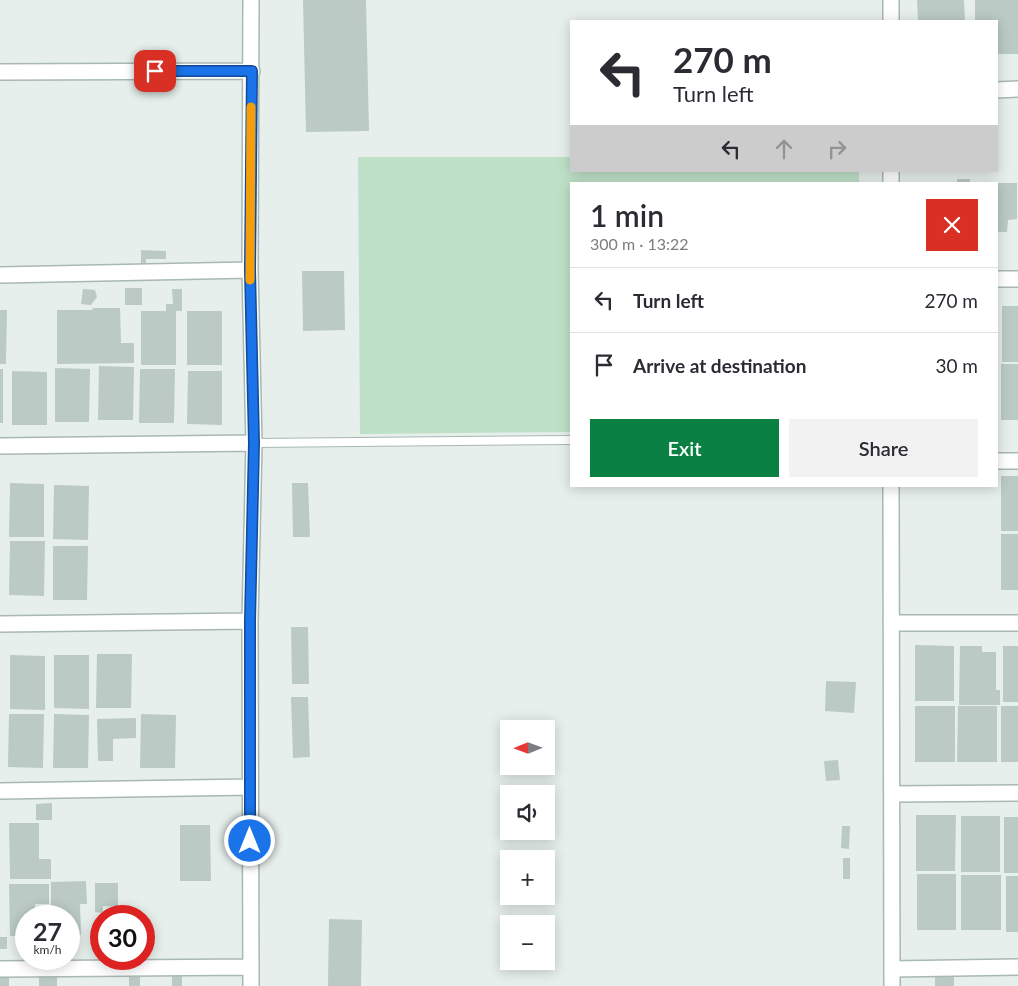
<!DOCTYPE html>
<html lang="en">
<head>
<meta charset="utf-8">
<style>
	:root { --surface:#fff; --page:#f2f2f3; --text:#2b2b33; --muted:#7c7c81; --line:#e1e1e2; --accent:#0b8043 }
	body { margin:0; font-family:Lato,sans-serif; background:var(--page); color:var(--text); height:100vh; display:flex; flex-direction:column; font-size:19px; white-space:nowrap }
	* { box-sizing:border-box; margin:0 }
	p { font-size:16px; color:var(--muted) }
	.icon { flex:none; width:28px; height:28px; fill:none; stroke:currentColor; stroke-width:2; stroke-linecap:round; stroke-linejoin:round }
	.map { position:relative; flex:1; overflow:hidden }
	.sheet { position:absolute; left:570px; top:182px; width:428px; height:305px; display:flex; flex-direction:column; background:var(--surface); border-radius:0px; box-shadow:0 2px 12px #0003 }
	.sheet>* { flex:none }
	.hud { position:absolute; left:570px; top:20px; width:428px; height:152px; border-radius:0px; box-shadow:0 2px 12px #0003; background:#fff; color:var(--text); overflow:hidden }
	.needle { width:32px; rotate:269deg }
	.fabs { position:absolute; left:500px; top:720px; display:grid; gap:10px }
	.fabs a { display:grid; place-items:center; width:55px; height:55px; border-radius:0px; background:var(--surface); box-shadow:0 2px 12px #0003; font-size:25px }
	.speed { position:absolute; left:15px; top:905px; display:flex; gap:10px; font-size:25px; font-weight:700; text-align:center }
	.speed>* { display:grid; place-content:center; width:65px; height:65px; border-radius:50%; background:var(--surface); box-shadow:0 2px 12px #0003; line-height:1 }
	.speed small { font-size:12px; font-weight:400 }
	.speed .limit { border:8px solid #d22; background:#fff; color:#111 }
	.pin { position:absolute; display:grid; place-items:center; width:42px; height:42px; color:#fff; margin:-21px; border-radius:10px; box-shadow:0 2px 8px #0006 }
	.me { position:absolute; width:55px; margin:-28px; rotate:0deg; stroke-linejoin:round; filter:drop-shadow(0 0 4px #0008) }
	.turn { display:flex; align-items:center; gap:18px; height:105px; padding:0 20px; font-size:22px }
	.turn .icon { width:65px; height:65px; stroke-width:2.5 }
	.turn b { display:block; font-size:35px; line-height:42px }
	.lanes { display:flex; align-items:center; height:48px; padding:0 20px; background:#0003; justify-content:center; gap:25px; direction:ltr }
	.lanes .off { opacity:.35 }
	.round { display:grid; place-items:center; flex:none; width:52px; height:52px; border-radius:0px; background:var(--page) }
	.headline { display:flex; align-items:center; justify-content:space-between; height:85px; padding:0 20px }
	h1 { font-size:30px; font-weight:600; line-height:38px }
	.action { display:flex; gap:10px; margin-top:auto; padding:10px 20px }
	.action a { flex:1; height:58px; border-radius:0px; background:var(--accent); color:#fff; font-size:20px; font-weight:600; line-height:58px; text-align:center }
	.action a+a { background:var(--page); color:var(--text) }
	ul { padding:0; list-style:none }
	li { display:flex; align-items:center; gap:15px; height:65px; padding:0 20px; border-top:1px solid var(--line) }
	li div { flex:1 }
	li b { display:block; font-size:19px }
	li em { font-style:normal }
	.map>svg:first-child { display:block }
	.green { fill:#bfe0c8 }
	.building { fill:#bbcac4 }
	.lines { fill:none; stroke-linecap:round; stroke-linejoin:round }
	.lane-casing { stroke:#a8b8b2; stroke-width:10 }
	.street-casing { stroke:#a8b8b2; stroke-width:18 }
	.lane { stroke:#fff; stroke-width:8 }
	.street { stroke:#fff; stroke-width:15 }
	.route-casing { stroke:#114b97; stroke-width:12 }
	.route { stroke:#1a73e8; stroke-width:9 }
	.slow { stroke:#f59e0b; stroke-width:9 }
</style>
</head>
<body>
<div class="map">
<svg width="1018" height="986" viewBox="0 0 1018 986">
	<rect width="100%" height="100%" fill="#e6efeb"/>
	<!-- green -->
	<path class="green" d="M358,157H571V171H859V184H571V432L360,434Z"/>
	<!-- building -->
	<path class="building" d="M303,0H366L369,131L306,132Z
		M917,0H964L965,21H918Z
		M975,0H1018V54H996V21H975Z
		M957,179H970V184H957Z
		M996,183H1017V219L1008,220L1007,232H996Z
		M141,250L166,251V259H146V266H141Z
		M302,271H344L345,330L303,331Z
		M125,288H142V305H125Z
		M83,289L95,290L97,297L91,305L81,304Z
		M172,289H182V311H176V365H141V311H166V304H173Z
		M1002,306H1018V362H1002Z
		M93,308H120L121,343H134V363L57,364V310H92Z
		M0,310H7L6,364H0Z
		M187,311H222V365H187Z
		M1001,364H1018V420H1001Z
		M99,366L134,367L133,420H98Z
		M55,368L90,369L89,422H55Z
		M0,369H3V423H0Z
		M140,369H175L174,423H139Z
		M12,371L47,372V425H12Z
		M188,371H222V425L187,424Z
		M1001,476H1018V531H1001Z
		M10,483L44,484V537H9Z
		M292,483H308L310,537H293Z
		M54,485L89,486L88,540L53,539Z
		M1001,534H1018V590H1001Z
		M10,541H45L44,596L9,595Z
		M53,546H88L87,600H53Z
		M291,627H308L309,684H292Z
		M915,645L954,646V701H915Z
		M960,646H982V652H996V690H1000V705H959Z
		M1003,646H1018V702H1003Z
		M97,654H132L131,708H96Z
		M10,655L45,656V710L10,709Z
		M54,655H89V709L54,708Z
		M826,681L856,682L854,713L825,711Z
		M291,697H308L310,757L293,758Z
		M915,706H955V762H915Z
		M958,706H997V762H957Z
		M1001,706H1018V762H1001Z
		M9,714H44L43,768L8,767Z
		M54,714L89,715L88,768H53Z
		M141,714L176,715L175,768H140Z
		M136,718V738L113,739V761H98L97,719Z
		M838,760L840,780L826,781L824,761Z
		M52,803V820H36V804Z
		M916,815H956L955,871H916Z
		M961,816H1000V872H961Z
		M1004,817H1018V873H1004Z
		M9,823H39V859H51V879H10Z
		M180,825H210L211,881H180Z
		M842,826H850L849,849L841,848Z
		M843,858H850V879H843Z
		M917,874H956V930H917Z
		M961,875H1001V930H961Z
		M1006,876H1018V932H1006Z
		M86,881L87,904H80L81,935H69V916H51V882Z
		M95,883H118V907L103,906V913L95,912Z
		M9,884H49V904H35V916H26V936H10Z
		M329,919L362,920L361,986H328Z
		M0,937H7V949H0Z
		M0,973H9V986H0Z
		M935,973H954V986H935Z
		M172,974H182V986H172Z
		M39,976H57V986H39Z
		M129,977H140V986H129Z"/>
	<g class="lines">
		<defs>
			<path id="lane" d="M254,443L571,440"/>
			<path id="street" d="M891,0V21
				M0,72L252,71
				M996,90L1018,89
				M891,171V184
				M0,275L250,270
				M996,279H1018
				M0,446L254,443
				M996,461H1018
				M891,486L892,986
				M891,623H1018
				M0,624L250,621
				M0,791L250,787
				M892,794L1018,793
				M0,969L250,967
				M892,969L1018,967
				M251,986L250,621L254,443L250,270L251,0"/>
		</defs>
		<!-- lane casing -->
		<use href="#lane" class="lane-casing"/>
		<!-- street casing -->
		<use href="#street" class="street-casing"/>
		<!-- lane -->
		<use href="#lane" class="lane"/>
		<!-- street -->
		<use href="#street" class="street"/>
	</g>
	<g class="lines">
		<defs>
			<path id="route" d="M155,71H252L250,270L254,443L250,621V841"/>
		</defs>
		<!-- route casing -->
		<use href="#route" class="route-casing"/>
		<!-- route -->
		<use href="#route" class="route"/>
		<!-- slow -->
		<path class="slow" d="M250,280L251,107"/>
	</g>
</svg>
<div class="fabs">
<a><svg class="needle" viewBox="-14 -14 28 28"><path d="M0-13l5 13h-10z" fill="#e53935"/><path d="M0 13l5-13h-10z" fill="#7c7c81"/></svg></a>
<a><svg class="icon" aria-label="sound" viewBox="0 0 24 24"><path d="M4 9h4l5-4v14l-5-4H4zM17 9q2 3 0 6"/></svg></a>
<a>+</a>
<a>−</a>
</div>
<div class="speed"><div>27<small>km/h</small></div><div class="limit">30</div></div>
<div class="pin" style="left:155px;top:71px;background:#d93025"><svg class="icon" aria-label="arrive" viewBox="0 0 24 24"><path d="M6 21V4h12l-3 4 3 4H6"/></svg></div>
<svg class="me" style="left:250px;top:841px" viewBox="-20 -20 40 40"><circle r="17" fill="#1a73e8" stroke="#fff" stroke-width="3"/><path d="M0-11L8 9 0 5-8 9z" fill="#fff"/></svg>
<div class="hud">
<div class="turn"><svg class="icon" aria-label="left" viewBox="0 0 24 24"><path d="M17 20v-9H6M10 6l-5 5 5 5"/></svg><div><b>270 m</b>Turn left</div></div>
<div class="lanes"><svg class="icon" aria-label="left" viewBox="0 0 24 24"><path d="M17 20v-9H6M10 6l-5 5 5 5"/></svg><svg class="icon off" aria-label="ahead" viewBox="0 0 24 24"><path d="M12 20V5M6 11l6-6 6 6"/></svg><svg class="icon off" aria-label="right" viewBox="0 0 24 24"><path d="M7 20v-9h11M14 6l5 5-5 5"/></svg></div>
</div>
<section class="sheet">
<div class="headline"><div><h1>1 min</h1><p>300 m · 13:22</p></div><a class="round" style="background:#d93025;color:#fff"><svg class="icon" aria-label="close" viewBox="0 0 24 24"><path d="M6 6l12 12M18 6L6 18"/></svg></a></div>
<ul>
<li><svg class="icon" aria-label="left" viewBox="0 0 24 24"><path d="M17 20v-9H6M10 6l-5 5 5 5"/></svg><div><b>Turn left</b></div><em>270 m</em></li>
<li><svg class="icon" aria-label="arrive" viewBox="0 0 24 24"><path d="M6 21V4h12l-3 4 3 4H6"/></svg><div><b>Arrive at destination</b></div><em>30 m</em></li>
</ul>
<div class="action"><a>Exit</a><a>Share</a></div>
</section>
</div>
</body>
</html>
